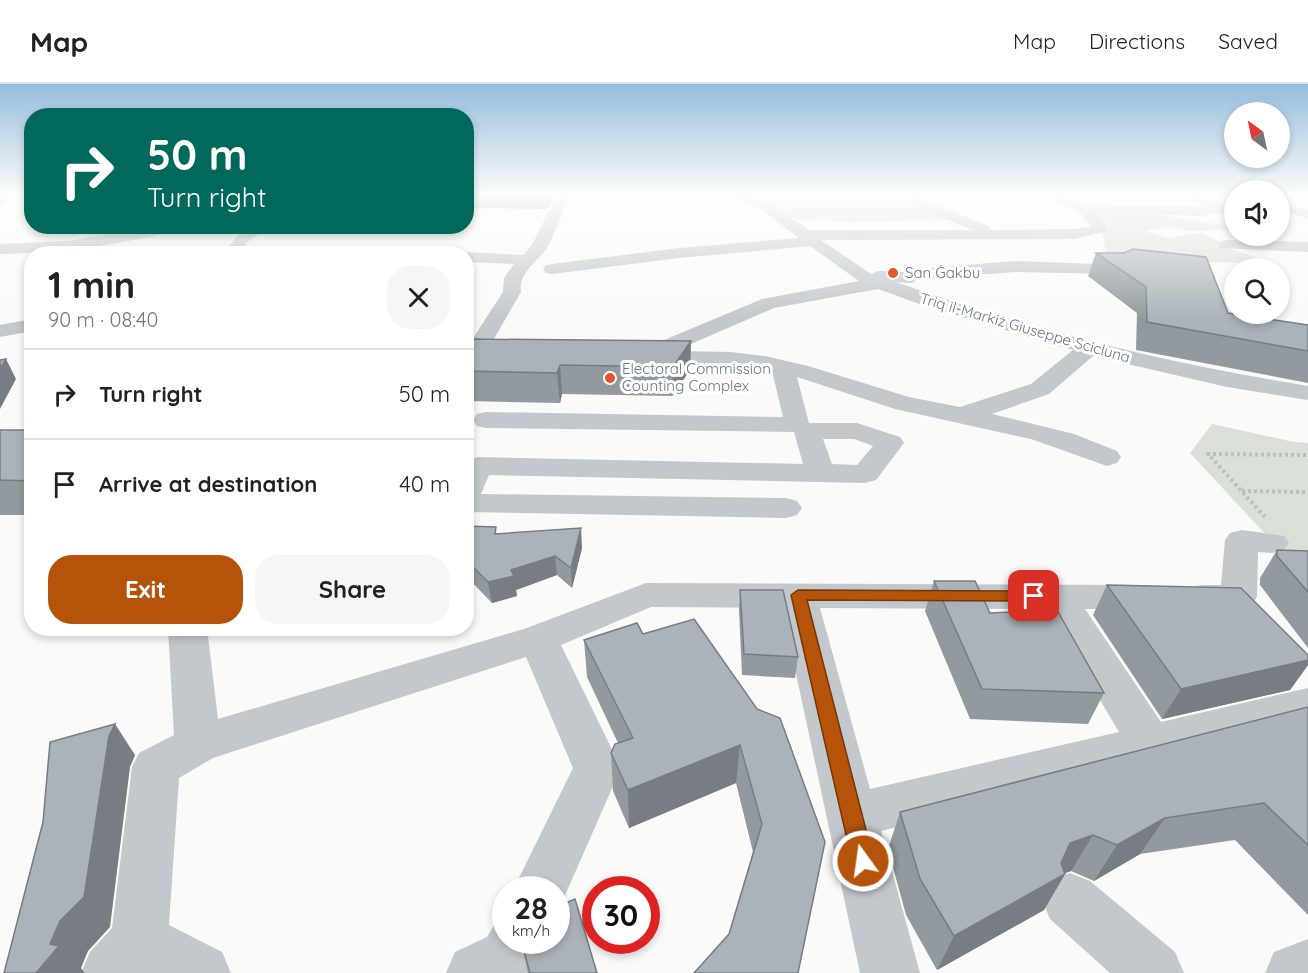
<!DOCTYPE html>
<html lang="en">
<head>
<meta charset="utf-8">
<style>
	:root { --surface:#fff; --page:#f6f6f6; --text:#222; --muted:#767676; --line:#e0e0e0; --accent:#b45309 }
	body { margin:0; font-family:Quicksand,sans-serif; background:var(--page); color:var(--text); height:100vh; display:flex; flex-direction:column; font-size:22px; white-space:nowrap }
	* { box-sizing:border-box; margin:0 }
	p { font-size:20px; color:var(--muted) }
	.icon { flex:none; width:33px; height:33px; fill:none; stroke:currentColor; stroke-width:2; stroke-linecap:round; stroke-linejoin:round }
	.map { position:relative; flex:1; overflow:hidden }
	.panel { position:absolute; left:24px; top:162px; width:450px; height:390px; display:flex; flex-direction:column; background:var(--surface); border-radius:24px; box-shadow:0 3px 9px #0003 }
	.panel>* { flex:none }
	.top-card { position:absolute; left:24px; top:24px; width:450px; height:126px; border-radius:24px; box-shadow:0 3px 9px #0003; background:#00695c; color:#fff; overflow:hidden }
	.needle { width:39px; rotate:327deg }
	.controls { position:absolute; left:1224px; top:18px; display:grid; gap:12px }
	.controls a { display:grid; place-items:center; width:66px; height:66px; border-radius:50%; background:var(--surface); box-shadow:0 3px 9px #0003; font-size:30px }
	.speed { position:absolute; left:492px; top:792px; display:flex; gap:12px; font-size:30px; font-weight:700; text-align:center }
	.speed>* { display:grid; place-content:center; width:78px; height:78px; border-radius:50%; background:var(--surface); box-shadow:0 3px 9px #0003; line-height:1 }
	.speed small { font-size:15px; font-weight:400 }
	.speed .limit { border:9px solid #d22; background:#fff; color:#111 }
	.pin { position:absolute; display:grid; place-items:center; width:51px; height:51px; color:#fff; margin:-26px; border-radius:12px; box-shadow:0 3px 9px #0006 }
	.me { position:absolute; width:66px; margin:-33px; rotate:346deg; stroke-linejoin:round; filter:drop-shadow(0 0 4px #0008) }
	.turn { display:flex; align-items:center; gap:21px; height:126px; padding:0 24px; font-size:27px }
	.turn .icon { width:78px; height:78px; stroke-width:2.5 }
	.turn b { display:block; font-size:42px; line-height:51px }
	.round { display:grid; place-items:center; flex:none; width:63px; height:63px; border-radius:24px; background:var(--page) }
	.headline { display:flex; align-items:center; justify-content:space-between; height:102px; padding:0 24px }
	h1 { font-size:36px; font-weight:700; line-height:45px }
	.cta { display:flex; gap:12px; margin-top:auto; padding:12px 24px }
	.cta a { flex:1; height:69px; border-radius:24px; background:var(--accent); color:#fff; font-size:24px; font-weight:700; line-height:69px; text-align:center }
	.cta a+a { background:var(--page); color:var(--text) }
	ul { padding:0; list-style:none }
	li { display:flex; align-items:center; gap:18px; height:90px; padding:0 24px; border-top:2px solid var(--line) }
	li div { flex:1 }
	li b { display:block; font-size:22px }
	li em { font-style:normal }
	header { display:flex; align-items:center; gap:36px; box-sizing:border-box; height:84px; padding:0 30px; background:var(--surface); border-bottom:2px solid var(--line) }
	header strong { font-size:28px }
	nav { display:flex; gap:33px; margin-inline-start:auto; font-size:21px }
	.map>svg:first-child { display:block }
	.green { fill:#dadfd7 }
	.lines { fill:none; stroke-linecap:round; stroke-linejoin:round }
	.path { stroke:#bbbfc2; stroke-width:4; stroke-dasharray:3 3; stroke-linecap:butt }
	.minor { fill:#c3c8cc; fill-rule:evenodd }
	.wall { fill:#929a9f }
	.shaded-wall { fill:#777d82 }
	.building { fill:#aab3b9; stroke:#777d82; stroke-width:1.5 }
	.route { fill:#b45309; stroke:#753606; stroke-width:1.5 }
	.poi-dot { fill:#e4572e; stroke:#fff; stroke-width:2 }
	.labels { text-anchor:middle; stroke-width:6; stroke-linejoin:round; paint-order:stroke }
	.far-poi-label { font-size:15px; fill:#657683; stroke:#fff; text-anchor:start }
	.far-street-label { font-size:15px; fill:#657683; stroke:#fff }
</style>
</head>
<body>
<header>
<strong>Map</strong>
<nav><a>Map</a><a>Directions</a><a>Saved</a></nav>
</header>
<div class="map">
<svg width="1308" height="889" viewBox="0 0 1308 889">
	<rect width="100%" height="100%" fill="#fafaf8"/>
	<!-- green -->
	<path class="green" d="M800,111H913L906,116L950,136L834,138L828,134L801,137L761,117Z
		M1090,111H1173L1187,117L1151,115L1154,118H1115Z
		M1099,128L1149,129L1234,143V145L1190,147L1175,143L1145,147L1167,154L1200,149L1236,164H1227L1275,179L1106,177L1104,154L1101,147L1109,143L1094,130Z
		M1212,340L1294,358L1308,359V496L1190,369Z"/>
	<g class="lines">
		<!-- path -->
		<path class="path" d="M1242,407L1308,408
			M1265,433L1208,370L1308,371"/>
		<!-- minor -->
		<path class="minor" d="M0,111H9L5,121L0,122Z
			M559,111H572C561,127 558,145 548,162C539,178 518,187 521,208L480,279H466V265L503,208L504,194L514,180L466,178V170H460L466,168L523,171C541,154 543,129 559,111Z
			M725,111H744L772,120L809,146H972L910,120L908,117L912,111H925L923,115L988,142L990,146L1075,145L1091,142L1079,128L1041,111H1059L1086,121L1206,123L1177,111H1196L1227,121L1229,124L1227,127L1203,132L1096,129L1108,144L1106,147L1075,155L821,156L871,190L878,187L907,188L916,185L1015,177L1121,181L1124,185L1121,189L1115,190L1015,188L921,195L911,199L896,198C1029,246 1168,279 1308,302V316L1227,303L1093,272L1049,310L992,330L1074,350L1117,367L1121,373L1117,379L1107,382L1031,355L895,325L797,293L809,339H857L900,353L904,359L876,396L865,399L489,391L481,410L786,414L797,417L802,424L797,431L786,434L466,428V377L478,373L803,380L794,348L486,344L477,342L473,336L477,330L486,328L783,333L772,287L714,281L646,282L638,280L635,275L645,264L762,215L859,197L810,162L679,174L552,190L546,189L543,185L546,181L552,180L679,164L799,154L762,126ZM878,205L925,222L1073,266L1031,300L960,323L909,313L808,282L765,272L731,268L675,267L774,224ZM823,355H854L873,362L857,381L832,380Z
			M1280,117L1308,126V135L1280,125Z
			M157,142H186L184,145C124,160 62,169 0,170V160L68,157Z
			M252,142H271L247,158L240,170H223L237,152Z
			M1226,156L1308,158V168L1220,164L1218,161L1220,158Z
			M32,235V247L0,253V241Z
			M1242,446L1284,452L1289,459L1284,466L1272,469L1258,468L1257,513L1251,522C1231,527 1209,527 1189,522L1183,513L1189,504L1202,501H1221L1225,456L1230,449Z
			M646,499L1148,501L1161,504L1167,513L1161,522L1148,525H1085L1161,638L1308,604V638L881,747L920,889H860L782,524L651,523L561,561L621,684L559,825L556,826V806H513L573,684L526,573L213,674L179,694L169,841L222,868L231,889H81L90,868L112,844L132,683L139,669L174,651L168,544H207L218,635L524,545ZM820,524L1046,525L1119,648L870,705Z
			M1070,789L1090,797L1175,868L1184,889H1110L1050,835L1042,816L1050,797Z
			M506,832V856H546L532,889H446L455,868L487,853L497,836Z
			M1308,855V889H1265L1274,868Z"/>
	</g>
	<!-- wall -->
	<path class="wall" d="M466,111H551V117L547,125L466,124Z
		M1096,169L1228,229L1308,241V299L1136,266L1137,229L1088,192Z
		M466,255L691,257L690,286L672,312L562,310L560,319L466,317Z
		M0,346H32V431H0Z
		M466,442L497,449L582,464L572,504L557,491L516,506L517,512L492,519L466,492Z
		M1277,466L1308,467V564L1260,501V494Z
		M934,497L990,529L1104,609L1088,640L970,635L925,527Z
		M1107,501L1308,571V581L1290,606L1162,635L1093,531Z
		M740,506L798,573L795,594L742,591L739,526Z
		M643,550L825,758L729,850L753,768L736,699L629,744L613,707L611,669L618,659L587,593L584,556Z
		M1308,623V831L1235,756L1140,770L1094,797L1071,787L1065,789V790L1044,826L937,886L906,831L888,765L900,728Z
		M521,856L597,889H528Z"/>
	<!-- shaded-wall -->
	<path class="shaded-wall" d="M546,111H551V117L547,125Z
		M691,257L690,286L672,312L673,283Z
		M6,275L16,295L0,325V285Z
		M560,281L562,310L560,319L557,289Z
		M581,444L582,464L572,504L571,484Z
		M555,472L557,491L516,506L517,512L492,519L488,498L511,486Z
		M1308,576V581L1290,606L1162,635L1181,605Z
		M115,640L135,671L130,683L110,843L88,867L81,884L85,889H36L50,860L109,652Z
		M740,661L736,699L629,744L628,706Z
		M1165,734L1140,770L1094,797L1117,761Z
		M1093,751L1071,787L1049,795L1070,759Z
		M1065,790L1044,826L937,886L954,852Z"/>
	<!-- building -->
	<path class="building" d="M1133,165L1206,173L1228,229L1308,241V267L1147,238L1146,203L1096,169H1124Z
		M466,255L691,257L673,283L560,281L557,289L466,287Z
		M6,275L0,285V276Z
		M0,346H32V397L0,396Z
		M466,442L496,443L495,450L581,444L571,484L555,472L511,486L514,492L488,498L466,476Z
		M1277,466L1308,467V508L1277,472Z
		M934,497H975L990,529L1057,526L1104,609L982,605Z
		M1107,501L1241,504L1308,571V576L1181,605Z
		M740,506H783L798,573L744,570Z
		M694,535L757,625L780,634L825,758L798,889H694L729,850L762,740L740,661L628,706L611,669L615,660L633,654L584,556L637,539L643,550Z
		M1308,623V761L1264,719L1165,734L1117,761L1093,751L1070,759L1061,779L1065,790L954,852L920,795L900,728Z
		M115,640L109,652L84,813L60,837L50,860L59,862L36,889H4L43,738L50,658Z
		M575,815L597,889H530L521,856H556V823Z"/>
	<!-- sky -->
	<linearGradient id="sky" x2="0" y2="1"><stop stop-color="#96bcdc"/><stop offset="0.47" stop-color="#fdfdfc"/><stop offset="1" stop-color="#fdfdfc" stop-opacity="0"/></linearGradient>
	<rect width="1308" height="236" fill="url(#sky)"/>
	<!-- route -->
	<path class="route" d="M798,506L1034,507L1042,512L1034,517L807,516L874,777L870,784L863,788L855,784L852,777L791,511Z"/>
	<!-- markers -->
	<g class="poi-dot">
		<circle cx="893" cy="189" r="6"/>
		<circle cx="610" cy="294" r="6"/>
	</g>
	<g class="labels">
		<!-- far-poi labels -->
		<g class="far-poi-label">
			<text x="905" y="194">San Ġakbu</text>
			<text x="622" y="290">Electoral Commission<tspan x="622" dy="17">Counting Complex</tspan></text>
		</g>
		<!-- far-street labels -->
		<g class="far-street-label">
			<text transform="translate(1025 244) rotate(16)" y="5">Triq il-Markiż Giuseppe Scicluna</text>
		</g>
	</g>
</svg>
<div class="controls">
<a><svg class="needle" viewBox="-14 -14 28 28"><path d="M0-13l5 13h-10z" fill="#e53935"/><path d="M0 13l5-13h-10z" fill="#767676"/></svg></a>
<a><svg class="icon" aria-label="sound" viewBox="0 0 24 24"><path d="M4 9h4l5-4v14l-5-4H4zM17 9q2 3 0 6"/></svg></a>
<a><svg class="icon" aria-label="search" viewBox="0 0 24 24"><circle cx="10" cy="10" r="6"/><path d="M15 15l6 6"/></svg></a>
</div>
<div class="speed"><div>28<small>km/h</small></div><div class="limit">30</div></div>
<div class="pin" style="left:1034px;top:512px;background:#d93025"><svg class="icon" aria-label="arrive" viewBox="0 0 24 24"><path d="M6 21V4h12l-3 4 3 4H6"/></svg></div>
<svg class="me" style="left:863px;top:777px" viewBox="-20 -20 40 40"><circle r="17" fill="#b45309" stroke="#fff" stroke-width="3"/><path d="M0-11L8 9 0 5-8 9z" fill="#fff"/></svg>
<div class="top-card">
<div class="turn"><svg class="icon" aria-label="right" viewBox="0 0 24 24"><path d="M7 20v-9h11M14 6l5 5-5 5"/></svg><div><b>50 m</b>Turn right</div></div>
</div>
<section class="panel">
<div class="headline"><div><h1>1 min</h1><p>90 m · 08:40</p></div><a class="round"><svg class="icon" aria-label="close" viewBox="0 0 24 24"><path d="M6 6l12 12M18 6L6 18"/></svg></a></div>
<ul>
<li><svg class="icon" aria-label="right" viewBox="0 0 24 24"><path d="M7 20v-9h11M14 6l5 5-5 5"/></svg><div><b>Turn right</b></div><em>50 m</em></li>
<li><svg class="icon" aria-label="arrive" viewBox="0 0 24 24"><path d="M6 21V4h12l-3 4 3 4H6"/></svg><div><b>Arrive at destination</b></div><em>40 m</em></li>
</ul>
<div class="cta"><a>Exit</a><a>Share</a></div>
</section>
</div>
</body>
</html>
